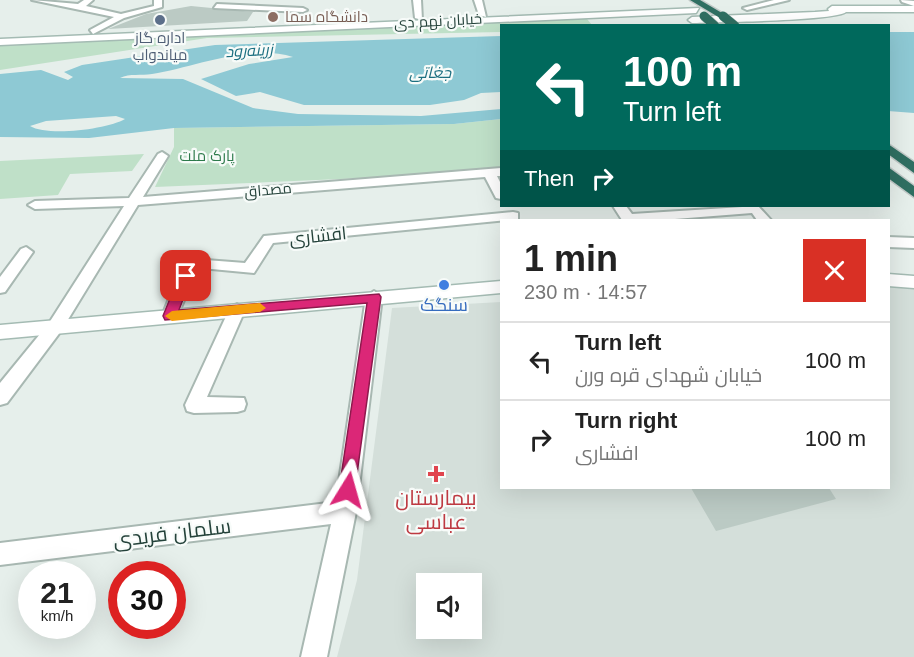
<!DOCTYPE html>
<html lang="en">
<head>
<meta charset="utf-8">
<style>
	:root { --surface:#fff; --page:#f2f2f2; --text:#222; --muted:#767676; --line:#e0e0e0 }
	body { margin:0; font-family:Helvetica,Cairo,sans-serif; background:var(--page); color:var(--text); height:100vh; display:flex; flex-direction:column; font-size:22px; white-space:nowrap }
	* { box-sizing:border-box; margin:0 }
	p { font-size:20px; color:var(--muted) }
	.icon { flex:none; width:33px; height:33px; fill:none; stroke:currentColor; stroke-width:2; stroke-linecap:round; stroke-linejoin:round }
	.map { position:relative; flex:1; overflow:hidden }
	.panel { position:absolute; left:500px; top:219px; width:390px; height:270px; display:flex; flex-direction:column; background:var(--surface); border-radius:0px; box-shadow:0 6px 24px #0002 }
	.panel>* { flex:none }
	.banner { position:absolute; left:500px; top:24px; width:390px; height:183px; border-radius:0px; box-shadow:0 6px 24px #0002; background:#00695c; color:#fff; overflow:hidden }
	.tools { position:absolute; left:416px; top:573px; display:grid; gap:12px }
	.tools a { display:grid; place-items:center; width:66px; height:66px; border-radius:0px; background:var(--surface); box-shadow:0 6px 24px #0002; font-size:30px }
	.speed { position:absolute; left:18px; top:561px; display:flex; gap:12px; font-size:30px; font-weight:700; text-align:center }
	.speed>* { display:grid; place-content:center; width:78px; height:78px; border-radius:50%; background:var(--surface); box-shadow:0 6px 24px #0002; line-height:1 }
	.speed small { font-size:15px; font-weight:400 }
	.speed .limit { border:9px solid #d22; background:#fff; color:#111 }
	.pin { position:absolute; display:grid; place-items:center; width:51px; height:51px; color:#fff; margin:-26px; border-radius:12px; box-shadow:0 3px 9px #0006 }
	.me { position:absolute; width:66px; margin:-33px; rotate:8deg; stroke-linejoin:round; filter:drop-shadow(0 0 4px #0008) }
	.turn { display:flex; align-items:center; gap:21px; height:126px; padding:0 24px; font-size:27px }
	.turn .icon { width:78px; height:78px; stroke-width:2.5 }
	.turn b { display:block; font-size:42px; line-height:51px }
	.then { display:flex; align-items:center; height:57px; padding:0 24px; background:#0003; gap:12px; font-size:22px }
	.round { display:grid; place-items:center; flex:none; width:63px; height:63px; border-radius:0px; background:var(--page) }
	.summary { display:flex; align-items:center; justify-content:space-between; height:102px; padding:0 24px }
	h1 { font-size:36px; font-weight:700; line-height:45px }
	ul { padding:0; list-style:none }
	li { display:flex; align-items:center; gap:18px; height:78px; padding:0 24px; border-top:2px solid var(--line) }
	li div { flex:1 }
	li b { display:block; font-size:22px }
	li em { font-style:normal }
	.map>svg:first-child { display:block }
	.built { fill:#d4dfda; fill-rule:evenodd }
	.green { fill:#bfe0c8 }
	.water { fill:#8ec9d4; fill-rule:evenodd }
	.building { fill:#bbcac4 }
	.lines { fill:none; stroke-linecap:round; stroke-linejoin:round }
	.street-casing { stroke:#a8b8b2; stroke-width:4 }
	.secondary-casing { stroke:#a4bbb3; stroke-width:3 }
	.highway-casing { stroke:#c2cac8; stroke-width:3 }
	.street { fill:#fff; fill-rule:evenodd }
	.secondary { fill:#fff; fill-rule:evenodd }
	.highway { fill:#2f6f62; fill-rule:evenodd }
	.highway-bridge-casing { stroke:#c2cac8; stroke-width:10; stroke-linecap:butt }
	.highway-bridge { stroke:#2f6f62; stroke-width:9 }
	.route { fill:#db2777; stroke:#8e194d; stroke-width:1.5 }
	.slow { fill:#f59e0b }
	.education-dot { fill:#8d6e63; stroke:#f7fbf9; stroke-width:2 }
	.service-dot { fill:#5c6f8a; stroke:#f7fbf9; stroke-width:2 }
	.shop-dot { fill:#3f7fe0; stroke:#f7fbf9; stroke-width:2 }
	.health-dot { fill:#e0444e; stroke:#f7fbf9; stroke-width:2 }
	.labels { text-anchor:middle; stroke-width:4.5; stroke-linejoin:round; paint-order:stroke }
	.far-education-label { font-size:15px; fill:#785e54; stroke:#f7fbf9; text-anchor:start }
	.far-street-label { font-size:15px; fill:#24423a; stroke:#f7fbf9 }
	.far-service-label { font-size:15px; fill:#4e5e75; stroke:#f7fbf9 }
	.far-park-label { font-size:15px; fill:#2d7a4b; stroke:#f7fbf9 }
	.far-water-label { font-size:16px; font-style:italic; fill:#1c6f80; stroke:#f7fbf9 }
	.street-label { font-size:18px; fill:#24423a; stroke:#f7fbf9 }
	.shop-label { font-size:18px; fill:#366cbe; stroke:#f7fbf9 }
	.near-health-label { font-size:21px; fill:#be3a42; stroke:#f7fbf9 }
	.near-street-label { font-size:21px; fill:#24423a; stroke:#f7fbf9 }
</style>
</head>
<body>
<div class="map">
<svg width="914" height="657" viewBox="0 0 914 657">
	<rect width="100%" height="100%" fill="#e6efeb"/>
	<!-- built -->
	<path class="built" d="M888,287L914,288V657H337L357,580L392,308L501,302V488H888ZM426,584H471V628H426Z"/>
	<!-- green -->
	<path class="green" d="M576,18L587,19L592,25L501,26V32L207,38L0,70V46Z
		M501,119V167L363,178L155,187L174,147V128L454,124Z
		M144,154L132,171L70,174L58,195L0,199V161Z"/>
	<!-- water -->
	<path class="water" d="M888,32H914V113L888,111Z
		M501,36V92L481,93L464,100L430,105H304L260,92L236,96L201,79L249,64L293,57C250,43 195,67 152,74C141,76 130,73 120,78L183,79L253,108L298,114L421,116L501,109V119L454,124L174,128L89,138L0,137V74L41,70L68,80L73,77L64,72L82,65L215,45ZM116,116L125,119C108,129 48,137 30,126L46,121Z"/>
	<!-- building -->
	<path class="building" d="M191,6L253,12L247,21L108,29L146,14Z
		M691,488H829L836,499L716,531Z"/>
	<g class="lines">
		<defs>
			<path id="street" d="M32,0L78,4L84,0H93L86,6L121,14L154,6V0H162V7L124,18L93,34L90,30L114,17Z
				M413,0H421L422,20L415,18Z
				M474,0H482L486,17L479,15Z
				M774,0H789L747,10L743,8Z
				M901,0L914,1V6L902,2Z
				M217,4L303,8L307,10L303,12L214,8Z
				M162,152L168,156L143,197L501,168V176H497L501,184V199L496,198L485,177L138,205L61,331L7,403L0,405V383L49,323L124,206L35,209L28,205L35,201L129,198L158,154Z
				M613,206H626L632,214L758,206L771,220H757L752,213L662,220H622Z
				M513,212L518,213V219L273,243L254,273L201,268L193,278L176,320H164L162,316L178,276L193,259L245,263L264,236Z
				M888,237L914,238V248L888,247Z
				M26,247L33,252L5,292L0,293V277L21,249Z
				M374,291L382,297L356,512L327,657H301L331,524L0,565V543L336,502L366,297Z
				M237,304L245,310L207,397L244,398L246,404L244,410L237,412L194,413L187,411L185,405L229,310Z"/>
			<path id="secondary" d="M832,6H914V12H846C836,21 715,22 692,23L688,20L692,17L815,12L829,11L828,9Z
				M699,8L696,13L0,45V39Z
				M888,274L914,276V288L888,286Z
				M501,281V293L0,339V325Z"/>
			<path id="highway" d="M690,0H700L727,16L720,18Z
				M888,144L914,162V173L888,154Z
				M888,167L914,186V197L888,178Z"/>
		</defs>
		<!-- street casing -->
		<use href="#street" class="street-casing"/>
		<!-- secondary casing -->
		<use href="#secondary" class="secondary-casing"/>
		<!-- highway casing -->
		<use href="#highway" class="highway-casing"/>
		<!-- street -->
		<use href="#street" class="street"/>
		<!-- secondary -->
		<use href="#secondary" class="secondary"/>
		<!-- highway -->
		<use href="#highway" class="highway"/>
		<defs>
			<path id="highway-bridge" d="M704,16L715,26
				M723,16L735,26"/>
		</defs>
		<!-- highway-bridge casing -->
		<use href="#highway-bridge" class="highway-bridge-casing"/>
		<!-- highway-bridge -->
		<use href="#highway-bridge" class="highway-bridge"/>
	</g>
	<!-- route -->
	<path class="route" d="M186,272L192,276L179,310L379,294L381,297L354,496L348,499L341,496L339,490L367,303L165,320L163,316L179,276Z"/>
	<!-- slow -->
	<path class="slow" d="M260,303L266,308L260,312L172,321L165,316L172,311Z"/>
	<!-- markers -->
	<circle class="education-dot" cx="273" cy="17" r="6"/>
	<circle class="service-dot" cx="160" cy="20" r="6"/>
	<circle class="shop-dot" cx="444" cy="285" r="6"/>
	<path class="health-dot" d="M433 465h6v6h6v6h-6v6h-6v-6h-6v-6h6z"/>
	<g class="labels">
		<!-- far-education labels -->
		<g class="far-education-label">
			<text x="285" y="22">دانشگاه سما</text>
		</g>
		<!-- far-street labels -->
		<g class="far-street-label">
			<text transform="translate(438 21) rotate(-3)" y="5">خیابان نهم دی</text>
			<text transform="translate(268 190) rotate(-5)" y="5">مصداق</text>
		</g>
		<!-- far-service labels -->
		<g class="far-service-label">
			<text x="160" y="43">اداره گاز<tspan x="160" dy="17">میاندواب</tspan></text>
		</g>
		<!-- far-park labels -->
		<g class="far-park-label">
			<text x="207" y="161">پارک ملت</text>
		</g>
		<!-- far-water labels -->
		<g class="far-water-label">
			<text transform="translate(249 50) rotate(-3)" y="6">زرینه‌رود</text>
			<text x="430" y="78">جغاتی</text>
		</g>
		<!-- street labels -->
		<g class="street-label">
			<text transform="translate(318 236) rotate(-6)" y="6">افشاری</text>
		</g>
		<!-- shop labels -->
		<g class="shop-label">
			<text x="444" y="311">سنگک</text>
		</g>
		<!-- near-health labels -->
		<g class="near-health-label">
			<text x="436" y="505">بیمارستان<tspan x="436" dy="24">عباسی</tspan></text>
		</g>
		<!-- near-street labels -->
		<g class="near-street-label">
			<text transform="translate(172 533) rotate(-7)" y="7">سلمان فریدی</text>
		</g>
	</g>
</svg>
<div class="tools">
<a><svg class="icon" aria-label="sound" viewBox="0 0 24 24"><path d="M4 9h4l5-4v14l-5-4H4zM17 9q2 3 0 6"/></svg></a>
</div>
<div class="speed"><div>21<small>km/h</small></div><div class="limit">30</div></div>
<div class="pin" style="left:186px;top:276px;background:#d93025"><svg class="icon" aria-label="arrive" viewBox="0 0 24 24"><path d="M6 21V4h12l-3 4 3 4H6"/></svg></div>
<svg class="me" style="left:348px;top:490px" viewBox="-20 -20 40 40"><path d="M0-17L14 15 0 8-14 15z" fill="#db2777" stroke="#fff" stroke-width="4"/></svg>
<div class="banner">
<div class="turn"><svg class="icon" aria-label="left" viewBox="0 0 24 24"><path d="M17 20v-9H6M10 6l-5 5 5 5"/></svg><div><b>100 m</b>Turn left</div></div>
<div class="then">Then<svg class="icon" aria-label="right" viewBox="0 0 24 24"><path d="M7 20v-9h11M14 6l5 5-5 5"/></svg></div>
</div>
<section class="panel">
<div class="summary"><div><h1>1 min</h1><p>230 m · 14:57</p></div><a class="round" style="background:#d93025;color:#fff"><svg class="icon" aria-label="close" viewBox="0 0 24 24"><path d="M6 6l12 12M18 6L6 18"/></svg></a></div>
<ul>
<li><svg class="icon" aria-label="left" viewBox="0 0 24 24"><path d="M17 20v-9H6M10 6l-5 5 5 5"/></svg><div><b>Turn left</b><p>خیابان شهدای قره ورن</p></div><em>100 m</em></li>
<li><svg class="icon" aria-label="right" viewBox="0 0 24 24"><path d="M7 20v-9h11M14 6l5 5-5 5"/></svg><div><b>Turn right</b><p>افشاری</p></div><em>100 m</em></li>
</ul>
</section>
</div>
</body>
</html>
